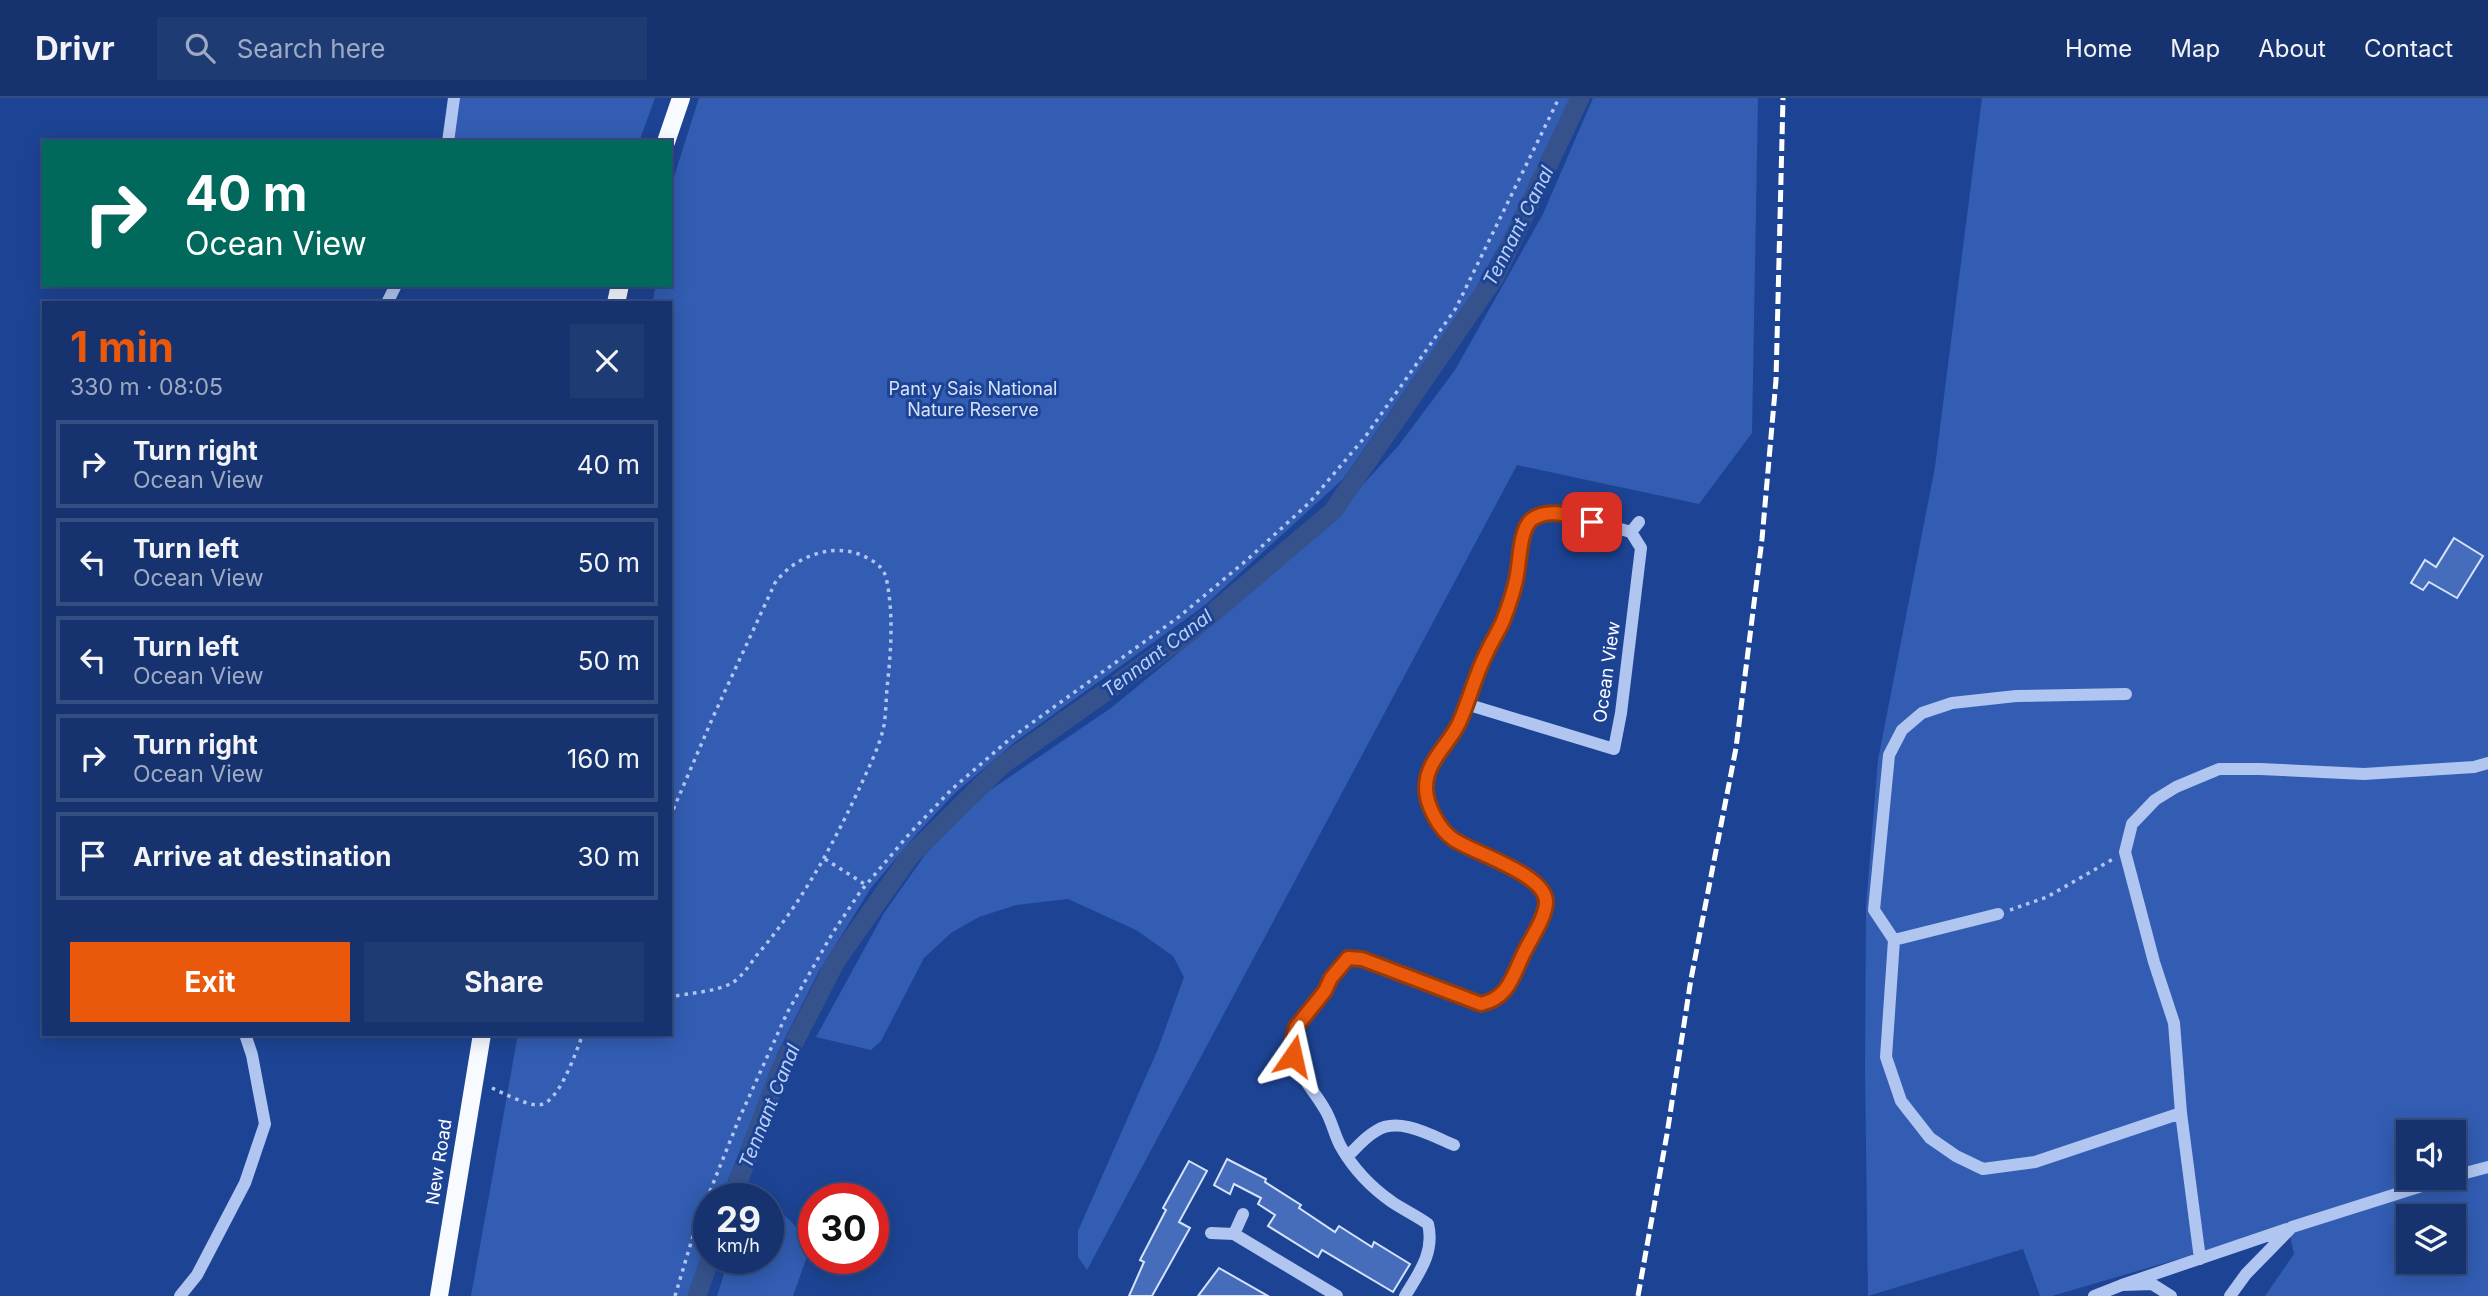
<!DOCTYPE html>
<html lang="en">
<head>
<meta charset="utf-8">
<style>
	:root { --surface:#16336f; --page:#1f3b74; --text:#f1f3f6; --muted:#9eaac3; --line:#354e82; --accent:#ea580c }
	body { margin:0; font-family:Inter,sans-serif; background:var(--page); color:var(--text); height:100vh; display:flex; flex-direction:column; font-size:26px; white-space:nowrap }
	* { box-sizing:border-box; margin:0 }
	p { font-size:23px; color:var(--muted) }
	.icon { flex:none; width:38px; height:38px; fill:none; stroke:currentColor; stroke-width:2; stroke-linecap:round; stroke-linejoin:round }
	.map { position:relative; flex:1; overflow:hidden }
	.panel { position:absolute; left:42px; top:203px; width:630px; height:735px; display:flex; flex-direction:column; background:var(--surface); border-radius:0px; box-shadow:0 4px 18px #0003,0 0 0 2px var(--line) }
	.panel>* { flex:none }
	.guide { position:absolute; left:42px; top:42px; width:630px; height:147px; border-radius:0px; box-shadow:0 4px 18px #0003,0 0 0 2px var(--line); background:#00695c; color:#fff; overflow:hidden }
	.tools { position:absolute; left:2396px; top:1022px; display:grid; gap:14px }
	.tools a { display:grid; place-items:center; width:70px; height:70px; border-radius:0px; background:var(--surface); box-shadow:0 4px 18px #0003,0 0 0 2px var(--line); font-size:35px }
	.speed { position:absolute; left:693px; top:1085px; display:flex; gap:14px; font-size:35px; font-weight:700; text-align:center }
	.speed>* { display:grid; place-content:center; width:91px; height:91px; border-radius:50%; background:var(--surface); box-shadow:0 4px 18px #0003,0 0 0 2px var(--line); line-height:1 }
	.speed small { font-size:18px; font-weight:400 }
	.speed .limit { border:10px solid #d22; background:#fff; color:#111 }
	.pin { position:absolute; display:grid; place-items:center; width:60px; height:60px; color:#fff; margin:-30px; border-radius:14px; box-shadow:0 4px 10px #0006 }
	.me { position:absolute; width:77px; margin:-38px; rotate:11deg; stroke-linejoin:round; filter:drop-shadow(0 0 5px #0008) }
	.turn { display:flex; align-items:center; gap:24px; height:147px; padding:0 28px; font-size:32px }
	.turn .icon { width:91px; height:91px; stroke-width:2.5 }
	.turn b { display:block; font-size:49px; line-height:60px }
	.round { display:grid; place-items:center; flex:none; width:74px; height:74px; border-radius:0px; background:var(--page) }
	.head { display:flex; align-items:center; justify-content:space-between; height:119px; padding:0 28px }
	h1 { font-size:42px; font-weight:700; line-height:52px; color:var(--accent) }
	.primary-button { display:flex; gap:14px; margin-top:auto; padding:14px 28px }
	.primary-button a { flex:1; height:80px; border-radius:0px; background:var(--accent); color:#fff; font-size:28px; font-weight:700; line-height:80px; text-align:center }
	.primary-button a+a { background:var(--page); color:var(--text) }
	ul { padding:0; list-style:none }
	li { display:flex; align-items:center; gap:21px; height:88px; margin:0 14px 10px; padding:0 14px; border:4px solid var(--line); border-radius:0px }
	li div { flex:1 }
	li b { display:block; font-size:26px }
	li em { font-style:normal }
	header { display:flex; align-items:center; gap:42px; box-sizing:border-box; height:98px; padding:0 35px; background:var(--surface); border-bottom:2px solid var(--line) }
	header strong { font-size:33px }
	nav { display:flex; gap:38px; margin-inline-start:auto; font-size:24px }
	.search { width:490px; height:63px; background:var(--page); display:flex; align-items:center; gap:18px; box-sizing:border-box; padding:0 24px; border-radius:0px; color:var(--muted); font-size:26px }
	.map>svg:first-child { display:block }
	.green { fill:#325db2; fill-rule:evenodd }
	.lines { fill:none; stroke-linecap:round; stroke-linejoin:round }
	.canal { stroke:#36528c; stroke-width:19 }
	.building { fill:#466dbb; stroke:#d6e2fa; stroke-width:2 }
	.path { stroke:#b0c5ef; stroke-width:3.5; stroke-dasharray:3.5 5; stroke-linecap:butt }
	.minor { stroke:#b0c5ef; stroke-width:12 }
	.major { stroke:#f7faff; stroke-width:18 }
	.rail { stroke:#fff; stroke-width:5; stroke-dasharray:12 5; stroke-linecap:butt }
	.route-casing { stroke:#983908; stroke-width:18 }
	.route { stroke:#ea580c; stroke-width:12 }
	.labels { text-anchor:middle; stroke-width:6; stroke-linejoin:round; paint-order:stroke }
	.park-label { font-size:18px; fill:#d6e2fa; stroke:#1d4494 }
	.street-label { font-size:18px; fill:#fff; stroke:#1d4494 }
	.water-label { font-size:19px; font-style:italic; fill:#bcd0f5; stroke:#1d4494 }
</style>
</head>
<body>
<header>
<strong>Drivr</strong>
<div class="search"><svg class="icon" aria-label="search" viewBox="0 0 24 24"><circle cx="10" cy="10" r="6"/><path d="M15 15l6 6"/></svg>Search here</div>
<nav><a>Home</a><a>Map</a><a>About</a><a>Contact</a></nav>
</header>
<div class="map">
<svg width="2488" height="1198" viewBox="0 0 2488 1198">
	<rect width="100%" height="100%" fill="#1d4494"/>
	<!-- green -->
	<path class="green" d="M456,0H655L639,44H451Z
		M699,0H1573L1536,80L1476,190L1343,381L1204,508L1015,644L954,696L914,739L871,790L818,875L778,954L721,1101H709V1133L688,1198H471L518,936H670V205H652L656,187H670L672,85Z
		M1593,0H1758L1752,335L1699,406L1517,367L1087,1172L1078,1159V1133L1158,951L1184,879L1173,858L1136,832L1068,801L1016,807L979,819L951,835L924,860L881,943L871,952L816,939L884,815L925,757L974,703L1111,610L1210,529L1329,424L1399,347L1455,272L1543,116Z
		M1982,0H2488V1198H2265L2294,1156L2288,1129L2052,1198H2040L2023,1151L1868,1198L1865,971L1866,808L1878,662L1935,369ZM2408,1034H2454V1080H2408ZM2408,1118H2454V1164H2408Z
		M768,1109C790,1116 800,1133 809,1153L793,1198H717L729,1160H768Z"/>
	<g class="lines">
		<!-- canal -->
		<path class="canal" d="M732,1101L780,972L836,863L910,758L1002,667L1189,535L1333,413L1495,179L1580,0
			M697,1198L710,1160"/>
	</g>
	<!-- building -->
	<path class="building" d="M2454,440L2483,458L2457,500L2429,484L2423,492L2411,485L2425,462L2436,469Z
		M1227,1061L1266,1081L1265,1084L1301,1107L1299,1110L1335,1134L1339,1128L1372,1149L1374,1144L1410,1166L1393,1194L1322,1152L1318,1159L1268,1128L1275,1117L1258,1106L1261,1100L1234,1086L1230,1096L1214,1087Z
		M1189,1063L1207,1073L1179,1124L1190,1130L1152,1198H1129L1144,1164L1140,1162L1166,1112L1163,1110Z
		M1219,1170L1268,1198H1198Z"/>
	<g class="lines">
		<!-- path -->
		<path class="path" d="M670,719L713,619L775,485C795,457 838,442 869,461C877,465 883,470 886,479C894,516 891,553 887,590C886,602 886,615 884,627C880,648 868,671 859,691C831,751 800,807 757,857C750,866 742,879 732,885C715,894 689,895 670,899
			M825,761L866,787
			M2010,812L2047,799L2113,761
			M492,990C503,995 526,1007 538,1007C559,1007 576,953 583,936
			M675,1198L696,1128L739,1021L787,915L832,836L860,794L910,735L952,691L1011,640L1180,518L1248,461L1310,404L1365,339L1456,210L1559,0"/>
		<!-- minor -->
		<path class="minor" d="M448,44L454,0
			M387,205L396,187
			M2126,596L2016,598L1952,605L1922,615L1902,632L1889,657L1874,812L1894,842L1886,959L1901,1003L1930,1040L1956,1058L1983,1071L2035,1064L2181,1015
			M1466,606L1614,651L1621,615L1641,450L1631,434L1639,424
			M1894,842L1998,816
			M1347,1059C1356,1050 1365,1039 1376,1033C1399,1018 1432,1038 1454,1047
			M2454,1078L2488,1069
			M1211,1135L1234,1136L1337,1198
			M1234,1136L1243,1116
			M2200,1161L2181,1015L2174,925L2154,864L2125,754L2132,726L2155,702L2176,689L2219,671H2260L2364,676L2474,669L2488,665
			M2122,1187L2287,1131
			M180,1198L197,1177L245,1085L265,1026L252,957L245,936
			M1405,1198C1419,1175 1435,1154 1428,1126C1417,1118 1404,1112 1392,1104C1372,1090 1353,1070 1341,1049C1334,1037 1332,1022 1324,1010C1313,990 1289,968 1292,944C1294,925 1336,877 1348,860L1362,861L1481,906C1508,900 1512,880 1523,857C1529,842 1547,819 1546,803C1545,773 1473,756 1452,740C1438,730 1429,710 1427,694C1422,665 1449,647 1459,623C1468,602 1475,580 1484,559C1490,546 1498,534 1503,521C1508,508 1514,494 1517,480C1520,466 1519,439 1526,428C1526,427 1533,421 1533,420C1555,406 1607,428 1631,434
			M2094,1198L2122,1187L2152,1186L2171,1198
			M2230,1198L2246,1176L2292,1129L2447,1080"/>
		<!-- major -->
		<path class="major" d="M666,44L681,0
			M616,205L620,187
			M439,1198L482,936"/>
		<!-- rail -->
		<path class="rail" d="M1638,1198L1667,1036L1691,881L1736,650L1762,441L1776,282L1783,0"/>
	</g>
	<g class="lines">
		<defs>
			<path id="route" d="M1293,958L1292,944L1296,929L1325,893L1331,880L1348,860L1362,861L1481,906C1508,900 1512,880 1523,857C1529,843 1546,820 1546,804C1546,776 1473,755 1453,741C1439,731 1426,707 1426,690C1426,663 1448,648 1459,625C1469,603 1475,578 1486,556C1491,545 1498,534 1503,523C1508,510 1513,496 1516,482C1520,466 1519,433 1531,422C1549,408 1573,419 1592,424"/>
		</defs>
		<!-- route casing -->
		<use href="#route" class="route-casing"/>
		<!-- route -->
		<use href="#route" class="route"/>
	</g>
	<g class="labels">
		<!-- park labels -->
		<g class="park-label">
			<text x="973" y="297">Pant y Sais National<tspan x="973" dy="21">Nature Reserve</tspan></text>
		</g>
		<!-- street labels -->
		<g class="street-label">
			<text transform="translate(1607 574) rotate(-82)" y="6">Ocean View</text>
			<text transform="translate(439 1064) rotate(-81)" y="6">New Road</text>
		</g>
		<!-- water labels -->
		<g class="water-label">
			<text transform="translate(1518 128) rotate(-63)" y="7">Tennant Canal</text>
			<text transform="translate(1157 555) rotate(-37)" y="7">Tennant Canal</text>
			<text transform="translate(769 1008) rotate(-68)" y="7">Tennant Canal</text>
		</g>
	</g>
</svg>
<div class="tools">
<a><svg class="icon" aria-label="sound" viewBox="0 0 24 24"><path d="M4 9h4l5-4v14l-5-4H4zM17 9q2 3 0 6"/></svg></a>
<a><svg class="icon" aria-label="layers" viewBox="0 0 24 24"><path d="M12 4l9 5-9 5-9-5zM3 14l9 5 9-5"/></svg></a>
</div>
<div class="speed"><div>29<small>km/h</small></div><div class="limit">30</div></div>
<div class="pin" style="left:1592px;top:424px;background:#d93025"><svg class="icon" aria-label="arrive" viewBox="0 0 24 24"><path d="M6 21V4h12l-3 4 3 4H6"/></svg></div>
<svg class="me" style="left:1293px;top:958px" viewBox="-20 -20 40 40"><path d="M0-17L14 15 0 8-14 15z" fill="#ea580c" stroke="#fff" stroke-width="4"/></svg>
<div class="guide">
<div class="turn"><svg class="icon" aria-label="right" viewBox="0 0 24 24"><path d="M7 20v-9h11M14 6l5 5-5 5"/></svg><div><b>40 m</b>Ocean View</div></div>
</div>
<section class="panel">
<div class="head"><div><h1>1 min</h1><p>330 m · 08:05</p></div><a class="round"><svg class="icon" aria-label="close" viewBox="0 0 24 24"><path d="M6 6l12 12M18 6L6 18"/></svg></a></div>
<ul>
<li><svg class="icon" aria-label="right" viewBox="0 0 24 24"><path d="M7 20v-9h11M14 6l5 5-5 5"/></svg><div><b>Turn right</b><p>Ocean View</p></div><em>40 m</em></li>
<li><svg class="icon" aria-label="left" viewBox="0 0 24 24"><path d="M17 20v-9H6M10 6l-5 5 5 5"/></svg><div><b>Turn left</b><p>Ocean View</p></div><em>50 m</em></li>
<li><svg class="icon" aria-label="left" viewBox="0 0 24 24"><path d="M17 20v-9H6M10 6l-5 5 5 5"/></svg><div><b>Turn left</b><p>Ocean View</p></div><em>50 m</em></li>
<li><svg class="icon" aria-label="right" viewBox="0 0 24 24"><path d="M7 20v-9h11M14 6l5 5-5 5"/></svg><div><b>Turn right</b><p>Ocean View</p></div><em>160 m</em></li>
<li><svg class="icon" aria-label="arrive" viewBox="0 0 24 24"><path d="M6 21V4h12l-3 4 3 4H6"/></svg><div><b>Arrive at destination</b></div><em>30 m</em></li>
</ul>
<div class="primary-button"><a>Exit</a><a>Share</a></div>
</section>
</div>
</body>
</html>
